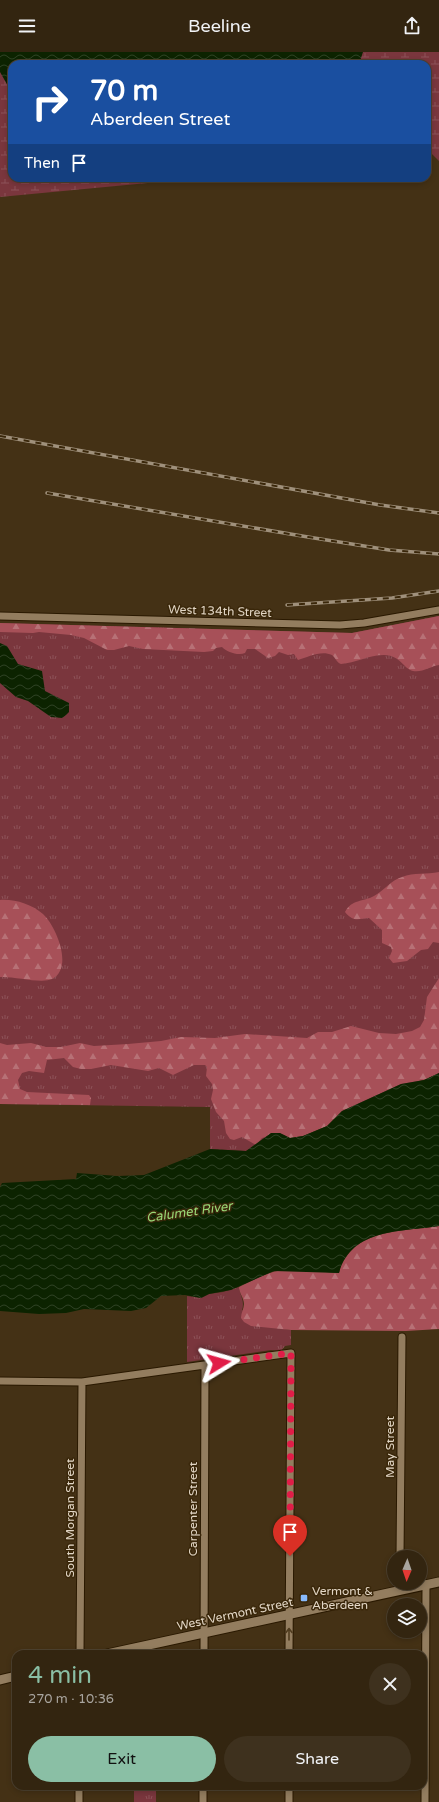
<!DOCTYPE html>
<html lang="en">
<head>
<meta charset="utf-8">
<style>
	:root { --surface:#332510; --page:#3e311e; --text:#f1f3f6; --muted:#a9a59f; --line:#4e4230; --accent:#8abfa5 }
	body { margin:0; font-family:"Varela Round",sans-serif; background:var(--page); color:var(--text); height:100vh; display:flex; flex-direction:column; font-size:15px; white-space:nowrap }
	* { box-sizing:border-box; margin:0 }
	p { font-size:13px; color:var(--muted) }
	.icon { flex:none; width:22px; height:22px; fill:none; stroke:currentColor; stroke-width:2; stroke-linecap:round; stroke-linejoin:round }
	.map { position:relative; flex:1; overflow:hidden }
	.details { position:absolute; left:12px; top:1598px; width:415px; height:140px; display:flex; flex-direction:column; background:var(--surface); border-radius:12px; box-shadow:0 2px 6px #0003,0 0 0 1px var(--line) }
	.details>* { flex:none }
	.guide { position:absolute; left:8px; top:8px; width:423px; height:122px; border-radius:12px; box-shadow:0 2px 6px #0003,0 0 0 1px var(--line); background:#1a4fa0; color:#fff; overflow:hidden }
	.needle { width:26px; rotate:182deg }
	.buttons { position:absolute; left:387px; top:1498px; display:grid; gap:8px }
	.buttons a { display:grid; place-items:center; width:40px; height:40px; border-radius:50%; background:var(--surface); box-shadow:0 2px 6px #0003,0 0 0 1px var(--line); font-size:20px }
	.pin { position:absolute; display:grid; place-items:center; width:34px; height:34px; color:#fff; margin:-41px -17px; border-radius:50% 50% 50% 0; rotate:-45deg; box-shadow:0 0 4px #0007 }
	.pin .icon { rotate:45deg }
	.me { position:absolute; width:44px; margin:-22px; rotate:82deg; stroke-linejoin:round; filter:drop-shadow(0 0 3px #0008) }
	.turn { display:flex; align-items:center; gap:14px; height:84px; padding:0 16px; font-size:18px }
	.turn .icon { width:52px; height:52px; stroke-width:2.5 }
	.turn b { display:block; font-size:28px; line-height:34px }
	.then { display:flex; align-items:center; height:38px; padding:0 16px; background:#0003; gap:8px; font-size:15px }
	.round { display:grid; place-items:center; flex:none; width:42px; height:42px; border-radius:21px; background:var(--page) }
	.head { display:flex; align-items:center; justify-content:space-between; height:68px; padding:0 16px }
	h1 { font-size:24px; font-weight:600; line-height:30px; color:var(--accent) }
	.button { display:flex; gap:8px; margin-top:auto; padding:8px 16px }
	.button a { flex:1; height:46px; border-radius:24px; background:var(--accent); color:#111; font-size:16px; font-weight:600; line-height:46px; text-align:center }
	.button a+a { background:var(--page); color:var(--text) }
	header { display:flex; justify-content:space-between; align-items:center; height:52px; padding:0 16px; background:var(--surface); font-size:18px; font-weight:600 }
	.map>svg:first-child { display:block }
	.grass { fill:url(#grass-tufts) }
	.forest { fill:url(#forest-firs) }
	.wetland { fill:url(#wetland-marsh) }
	.water { fill:url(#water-waves) }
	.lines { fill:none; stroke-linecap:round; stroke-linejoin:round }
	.minor-casing { stroke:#2a1900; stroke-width:9 }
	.tertiary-casing { stroke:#2a1900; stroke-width:11 }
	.minor { stroke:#937d5f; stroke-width:7 }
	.tertiary { stroke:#937d5f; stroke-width:9 }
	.rail-casing { stroke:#9f907b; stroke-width:3.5 }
	.rail { stroke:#3a270a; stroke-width:2; stroke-dasharray:6; stroke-linecap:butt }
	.oneway { stroke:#503c1f }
	.route { stroke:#e11d48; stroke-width:7; stroke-dasharray:0 12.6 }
	.poi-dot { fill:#88bafc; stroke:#3a270a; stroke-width:1.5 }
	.labels { text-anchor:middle; stroke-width:3; stroke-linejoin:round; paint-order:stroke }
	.street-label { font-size:12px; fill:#e3d7c6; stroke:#3a270a }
	.poi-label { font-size:12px; fill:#e3d7c6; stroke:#3a270a; text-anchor:start }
	.water-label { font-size:13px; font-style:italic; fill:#98d876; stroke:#3a270a }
</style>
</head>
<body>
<header><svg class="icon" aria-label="menu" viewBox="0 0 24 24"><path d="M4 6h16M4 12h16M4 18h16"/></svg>Beeline<svg class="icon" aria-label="share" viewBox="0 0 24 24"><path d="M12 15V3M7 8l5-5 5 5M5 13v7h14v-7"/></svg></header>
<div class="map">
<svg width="439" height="1750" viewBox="0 0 439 1750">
	<defs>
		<pattern id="grass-tufts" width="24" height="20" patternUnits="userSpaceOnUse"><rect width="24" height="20" fill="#7a363d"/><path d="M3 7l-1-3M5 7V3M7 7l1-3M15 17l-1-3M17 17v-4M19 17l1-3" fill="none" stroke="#8d5258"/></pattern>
		<pattern id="forest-firs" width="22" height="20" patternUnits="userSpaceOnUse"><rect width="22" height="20" fill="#a75058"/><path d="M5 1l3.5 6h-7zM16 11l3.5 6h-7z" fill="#b77176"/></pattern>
		<pattern id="wetland-marsh" width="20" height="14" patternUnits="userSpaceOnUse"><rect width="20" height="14" fill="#7a363d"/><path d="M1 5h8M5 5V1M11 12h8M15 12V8" fill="none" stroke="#8d5258"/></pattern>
		<pattern id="water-waves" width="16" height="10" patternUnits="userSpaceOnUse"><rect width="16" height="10" fill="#0c2300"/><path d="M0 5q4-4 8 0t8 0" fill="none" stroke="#2f4224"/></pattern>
	</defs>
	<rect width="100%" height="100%" fill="#443115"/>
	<!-- grass -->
	<path class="grass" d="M439,564V1021L256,1093L246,1099L210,1097V1055L0,1052V571L352,581Z
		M239,1235C240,1244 245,1249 242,1258L271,1275L291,1278V1293L285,1294L281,1299L271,1298L187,1310V1244L201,1246L209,1242L223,1240Z
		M134,1734H156V1750H134Z"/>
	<!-- forest -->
	<path class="forest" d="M439,564V613C431,614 422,621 413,619C404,617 400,603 384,603C369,603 355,611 341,612C336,610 336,606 332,603C321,598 308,605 298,608L294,602L288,603L279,600L275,604L268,606L255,597H247L245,601C238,604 227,600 222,595L216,596L213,599L204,600L143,597L129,594L114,598H107L84,586L71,583L39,580L33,581L0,580V571L352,581Z
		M439,820V891L433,890L428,897L421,898L407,909L393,911L389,906L392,899L391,895L382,891V878L369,866C358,867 353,870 345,860C352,847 363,850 374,844C384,839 391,828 402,825C414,820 427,823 439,820Z
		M0,848C15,847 31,852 43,862C56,874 74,916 52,927C41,932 14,924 0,925Z
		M439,926V1021L424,1028L401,1032L342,1059L327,1074L303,1084L290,1086L280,1081L262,1086L256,1093L242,1085L234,1088L230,1087L226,1081L224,1069L216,1060L211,1047L213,1038L212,1032L206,1024L207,1015L205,1013H194L173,1023L159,1016L148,1019L111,1013L91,1017H81L73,1015L64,1006L47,1008L44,1021L29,1019L22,1021L18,1028L20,1037L27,1040L89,1043L91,1046L90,1053L0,1052V991L7,993L31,991L46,995H61L80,991L94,994L128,992L161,989L181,985L215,986L245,982L307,986L318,980H332L351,974L379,981L396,982L412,979L420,975L424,968L427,945Z
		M439,1174V1277L406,1279L291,1278L251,1274L244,1270L241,1266C241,1261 244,1256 244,1252C244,1246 239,1241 239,1235C250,1230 261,1223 273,1220C292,1215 320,1220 339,1221C352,1176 401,1180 439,1174Z"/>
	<!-- wetland -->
	<path class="wetland" d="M0,0H439V109L427,97V12H12V126H200L0,145Z"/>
	<!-- water -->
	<path class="water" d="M0,0H363L359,12H12V41L0,20Z
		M0,591L7,594L18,612L42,619L45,639L69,651V660L65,664L62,666L51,665L28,649L16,645L0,631Z
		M439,1021V1174C402,1180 351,1176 339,1221L274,1219L231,1238L209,1242L201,1246L185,1243L161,1244L146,1256L131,1259L84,1257L66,1261L39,1262L0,1259V1135L2,1131L76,1127L77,1121L118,1124L144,1123L210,1097L246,1099L271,1081H280L290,1086L303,1084L327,1074L342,1059L401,1032L424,1028Z"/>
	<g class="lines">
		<defs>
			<path id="minor" d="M0,564L340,573L364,571L439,558
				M0,1329L82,1330L291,1301L289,1602
				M400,1505L402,1285
				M400,1538V1531
				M80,1602L82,1330
				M204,1602L205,1313
				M289,1734V1750
				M79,1750V1734
				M203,1750V1734
				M425,1750L426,1532"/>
			<path id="tertiary" d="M107,1602L439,1530
				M0,1628L16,1624"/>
		</defs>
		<!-- minor casing -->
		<use href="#minor" class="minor-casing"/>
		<!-- tertiary casing -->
		<use href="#tertiary" class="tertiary-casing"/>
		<!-- minor -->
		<use href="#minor" class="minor"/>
		<!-- tertiary -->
		<use href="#tertiary" class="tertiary"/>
		<defs>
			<path id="rail" d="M0,384L380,453L439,461
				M47,441L308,485L389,498L439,502
				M287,553L392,546L439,539"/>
		</defs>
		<!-- rail casing -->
		<use href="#rail" class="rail-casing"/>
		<!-- rail -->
		<use href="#rail" class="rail"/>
	</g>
	<!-- one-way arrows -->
	<defs><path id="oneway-shaft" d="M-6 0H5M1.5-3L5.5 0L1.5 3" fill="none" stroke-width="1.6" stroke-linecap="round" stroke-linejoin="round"/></defs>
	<use class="oneway" href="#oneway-shaft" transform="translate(289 1582) rotate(-90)"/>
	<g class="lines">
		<!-- route -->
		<path class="route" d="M219,1311L291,1301L290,1504"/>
	</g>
	<!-- markers -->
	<rect class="poi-dot" x="300" y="1542" width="8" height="8" rx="2"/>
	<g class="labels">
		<!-- street labels -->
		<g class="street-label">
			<text transform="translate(220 559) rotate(2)" y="4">West 134th Street</text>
			<text transform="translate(390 1395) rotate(-90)" y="4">May Street</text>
			<text transform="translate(193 1457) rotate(-90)" y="4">Carpenter Street</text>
			<text transform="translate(70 1466) rotate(-90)" y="4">South Morgan Street</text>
			<text transform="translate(235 1562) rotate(-12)" y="4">West Vermont Street</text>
		</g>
		<!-- poi labels -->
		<g class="poi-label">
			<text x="312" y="1543">Vermont &amp;<tspan x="312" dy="14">Aberdeen</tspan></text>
		</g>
		<!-- water labels -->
		<g class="water-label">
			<text transform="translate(189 1159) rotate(-8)" y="5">Calumet River</text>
		</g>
	</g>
</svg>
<div class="buttons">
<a><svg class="needle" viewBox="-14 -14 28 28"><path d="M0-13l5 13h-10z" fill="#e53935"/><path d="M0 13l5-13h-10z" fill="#a9a59f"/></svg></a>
<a><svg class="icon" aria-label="layers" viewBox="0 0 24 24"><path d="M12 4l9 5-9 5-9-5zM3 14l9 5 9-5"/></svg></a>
</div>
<div class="pin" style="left:290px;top:1504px;background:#d93025"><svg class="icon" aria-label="arrive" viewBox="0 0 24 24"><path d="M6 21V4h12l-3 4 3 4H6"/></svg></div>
<svg class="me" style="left:219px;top:1311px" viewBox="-20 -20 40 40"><path d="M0-17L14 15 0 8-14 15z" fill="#e11d48" stroke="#fff" stroke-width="4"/></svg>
<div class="guide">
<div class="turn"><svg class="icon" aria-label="right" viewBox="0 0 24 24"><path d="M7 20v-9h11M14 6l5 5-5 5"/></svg><div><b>70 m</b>Aberdeen Street</div></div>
<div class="then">Then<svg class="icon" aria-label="arrive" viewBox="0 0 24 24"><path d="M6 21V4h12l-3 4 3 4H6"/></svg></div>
</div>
<section class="details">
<div class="head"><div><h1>4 min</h1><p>270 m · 10:36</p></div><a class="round"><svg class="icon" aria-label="close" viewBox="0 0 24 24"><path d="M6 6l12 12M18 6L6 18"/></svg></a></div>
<div class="button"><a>Exit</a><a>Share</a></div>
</section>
</div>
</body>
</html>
